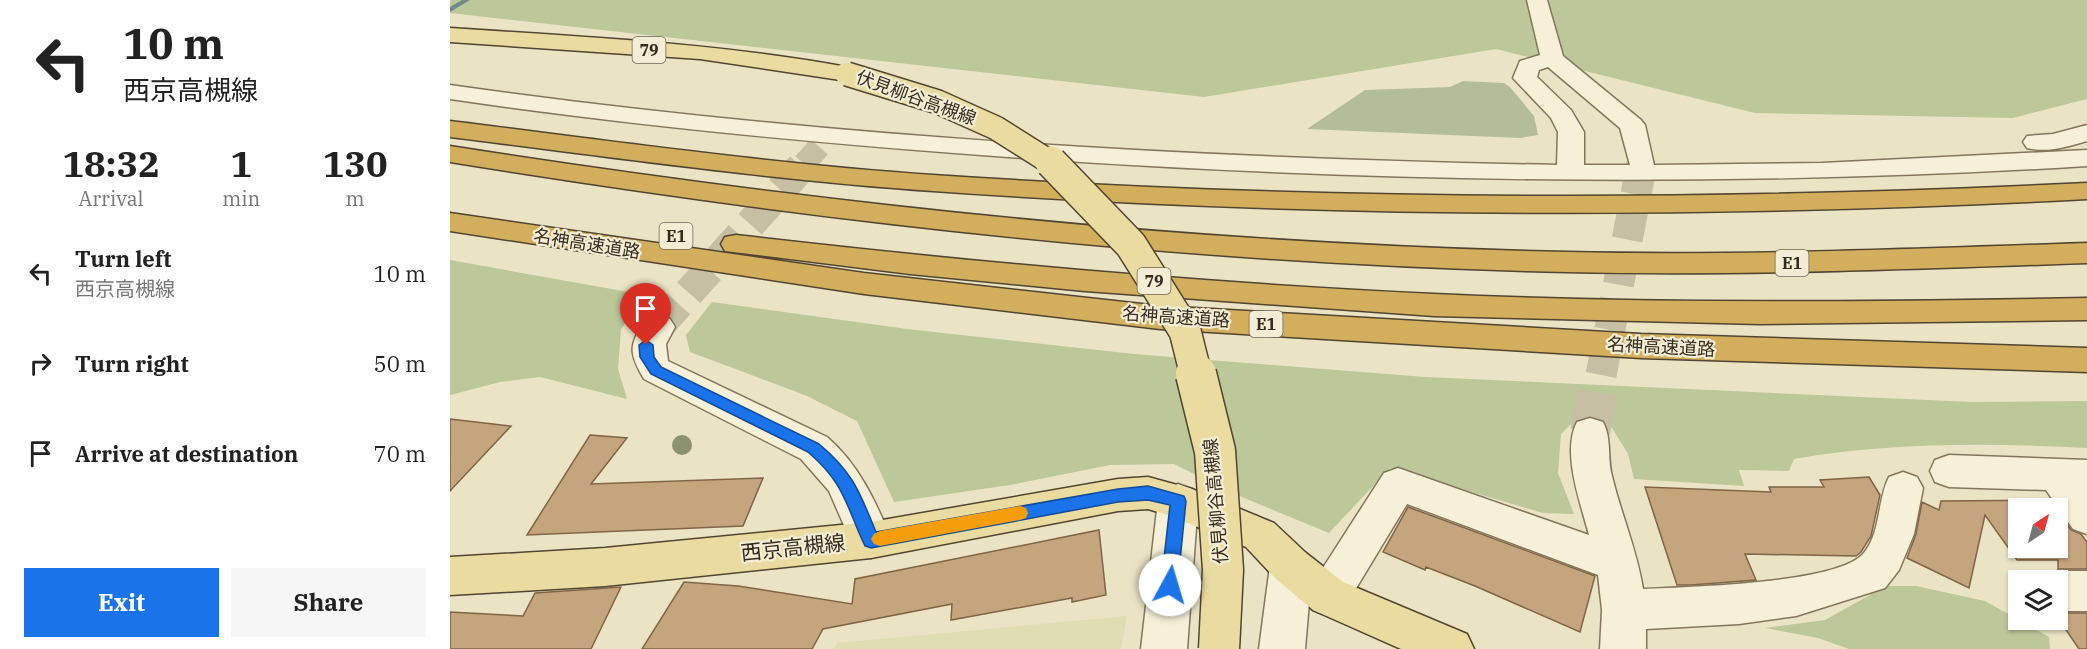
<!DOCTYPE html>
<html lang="en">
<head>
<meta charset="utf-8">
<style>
	:root { --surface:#fff; --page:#f6f6f6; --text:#222; --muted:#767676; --accent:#1a73e8 }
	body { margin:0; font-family:"IBM Plex Serif","Noto Sans JP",serif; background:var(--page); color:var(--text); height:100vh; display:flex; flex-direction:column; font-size:22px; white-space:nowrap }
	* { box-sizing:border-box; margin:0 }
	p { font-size:20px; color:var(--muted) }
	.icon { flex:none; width:33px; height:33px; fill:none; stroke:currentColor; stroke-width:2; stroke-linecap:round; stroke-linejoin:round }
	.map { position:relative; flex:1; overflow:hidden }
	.panel { display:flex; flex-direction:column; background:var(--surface); width:450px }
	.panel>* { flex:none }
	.hud { background:#fff; color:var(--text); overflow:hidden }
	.needle { width:39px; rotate:36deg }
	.tools { position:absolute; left:1558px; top:498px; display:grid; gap:12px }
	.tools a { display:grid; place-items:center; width:60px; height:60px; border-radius:0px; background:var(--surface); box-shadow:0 2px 4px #0004; font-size:30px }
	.pin { position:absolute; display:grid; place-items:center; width:51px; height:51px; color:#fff; margin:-62px -26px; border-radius:50% 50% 50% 0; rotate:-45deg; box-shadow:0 0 6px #0007 }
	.pin .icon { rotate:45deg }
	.me { position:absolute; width:66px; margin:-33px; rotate:6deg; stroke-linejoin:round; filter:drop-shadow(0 0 4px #0008) }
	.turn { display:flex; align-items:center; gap:21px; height:126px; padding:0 24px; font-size:27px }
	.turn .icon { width:78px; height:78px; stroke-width:2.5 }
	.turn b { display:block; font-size:42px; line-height:51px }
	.eta { display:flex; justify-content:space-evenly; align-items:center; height:102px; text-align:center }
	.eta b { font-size:36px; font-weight:700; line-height:42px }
	.button { display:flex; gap:12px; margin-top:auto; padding:12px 24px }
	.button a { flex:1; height:69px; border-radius:0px; background:var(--accent); color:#fff; font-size:24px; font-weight:700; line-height:69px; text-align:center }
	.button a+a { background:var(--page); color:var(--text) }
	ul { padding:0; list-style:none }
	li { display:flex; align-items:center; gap:18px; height:90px; padding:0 24px }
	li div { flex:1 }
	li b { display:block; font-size:22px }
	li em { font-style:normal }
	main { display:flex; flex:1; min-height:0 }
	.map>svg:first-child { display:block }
	.farmland { fill:#dfddb3 }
	.green { fill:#bcc79a }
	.cemetery { fill:#b3bd98 }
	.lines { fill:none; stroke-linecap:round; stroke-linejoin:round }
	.stream { fill:#6e8b88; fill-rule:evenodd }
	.building { fill:#c5a57e; stroke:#806445; stroke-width:1.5 }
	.street-tunnel-far2 { stroke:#c6bfa4; stroke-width:23; stroke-dasharray:23 12; stroke-linecap:butt }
	.street-tunnel-far1 { stroke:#c6bfa4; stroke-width:31; stroke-dasharray:31 15; stroke-linecap:butt }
	.street-tunnel { stroke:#c6bfa4; stroke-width:40; stroke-dasharray:40 20; stroke-linecap:butt }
	.street-casing { stroke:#83765d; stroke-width:3 }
	.primary-casing { stroke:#514430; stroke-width:3 }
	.highway-casing { stroke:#514430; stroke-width:3 }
	.street { fill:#f5f0d7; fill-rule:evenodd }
	.primary { fill:#eadca0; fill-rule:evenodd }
	.highway { fill:#d2ae5d; fill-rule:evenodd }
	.primary-bridge-far2-casing { stroke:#514430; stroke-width:26; stroke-linecap:butt }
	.primary-bridge-far1-casing { stroke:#514430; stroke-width:34; stroke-linecap:butt }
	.primary-bridge-casing { stroke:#514430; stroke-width:43; stroke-linecap:butt }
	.primary-bridge-far2 { stroke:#eadca0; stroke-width:23 }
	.primary-bridge-far1 { stroke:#eadca0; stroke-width:31 }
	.primary-bridge { stroke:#eadca0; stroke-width:40 }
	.tree { fill:#8c926f }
	.route { fill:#1a73e8; stroke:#114b97; stroke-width:1.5 }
	.slow { fill:#f59e0b }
	.labels { text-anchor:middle; stroke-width:4.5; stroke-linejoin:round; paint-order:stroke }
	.shield { fill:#f2edd4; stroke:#6e6655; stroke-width:1.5 }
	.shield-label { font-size:16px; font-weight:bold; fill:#352c1f }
	.street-label { font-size:18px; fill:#352c1f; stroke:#f2edd4 }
	.near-street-label { font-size:21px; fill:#352c1f; stroke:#f2edd4 }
</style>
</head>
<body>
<main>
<section class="panel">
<div class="hud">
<div class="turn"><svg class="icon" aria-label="left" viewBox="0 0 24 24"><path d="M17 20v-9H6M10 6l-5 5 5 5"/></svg><div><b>10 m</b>西京高槻線</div></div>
</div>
<div class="eta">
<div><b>18:32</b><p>Arrival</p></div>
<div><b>1</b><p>min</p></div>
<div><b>130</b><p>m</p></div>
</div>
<ul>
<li><svg class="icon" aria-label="left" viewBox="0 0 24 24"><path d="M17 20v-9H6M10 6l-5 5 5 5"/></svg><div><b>Turn left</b><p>西京高槻線</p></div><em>10 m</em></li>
<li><svg class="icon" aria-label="right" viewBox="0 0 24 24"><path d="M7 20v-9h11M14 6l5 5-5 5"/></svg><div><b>Turn right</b></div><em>50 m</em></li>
<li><svg class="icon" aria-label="arrive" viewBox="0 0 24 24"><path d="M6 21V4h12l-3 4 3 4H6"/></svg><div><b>Arrive at destination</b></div><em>70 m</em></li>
</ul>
<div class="button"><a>Exit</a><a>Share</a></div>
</section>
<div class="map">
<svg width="1637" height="649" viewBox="0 0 1637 649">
	<rect width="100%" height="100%" fill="#eae4c5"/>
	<!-- farmland -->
	<path class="farmland" d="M677,616L671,649H384L387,643Z"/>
	<!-- green -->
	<path class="green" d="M0,0H1637V99L1563,118L1305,113L1046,49L754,97L0,13Z
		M0,260L195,295L171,329L168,369L177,399L90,377L50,382L0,395Z
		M262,302L457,329L684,354L975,377L1522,402L1637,401V448C1539,443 1441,442 1344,459L1339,471L1289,470L1294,486L1184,479L1178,454L1162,428L1131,414L1111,434L1108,473L1124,514L1093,513L940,468L879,533L782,493L724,464L660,465L560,485L444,502L407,421L357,396L240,352L236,335Z
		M1436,586H1466L1535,601L1599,637L1600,649H1399L1368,638L1315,628L1375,620Z"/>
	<!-- cemetery -->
	<path class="cemetery" d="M1013,81L1054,83L1060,87L1084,116L1088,135L1070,138L857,129L915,90L1000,87Z"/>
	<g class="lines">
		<!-- stream -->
		<path class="stream" d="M12,0H20L0,12V7Z"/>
	</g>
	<!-- building -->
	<path class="building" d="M0,419L61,426L0,491Z
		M140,435L177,438L141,484L313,478L293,526L77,535Z
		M1419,477L1430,495L1421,536L1411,552L1406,556L1295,554L1306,580L1241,585H1227L1195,487L1321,492L1319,487H1374L1370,480Z
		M1600,500L1606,508H1569V548H1608V511L1621,530L1631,534L1637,542V569H1608V560H1567L1535,515L1519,588L1457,558L1466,534L1472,502L1489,510L1491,501Z
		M958,507L1145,576L1130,632L1025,586L976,567L975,570L933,552Z
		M649,530L656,595L622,602V598L501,620L502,604L373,629L362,649H192L234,582L288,586L402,604L405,579Z
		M171,587L141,649H0V612L73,616L85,593Z
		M1608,613H1637V649H1629L1608,618Z"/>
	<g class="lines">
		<!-- street-tunnel-far2 -->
		<path class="street-tunnel-far2" d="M354,164L370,146"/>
		<!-- street-tunnel-far1 -->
		<path class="street-tunnel-far1" d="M208,327L356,162
			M1151,375L1192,163"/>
		<!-- street-tunnel -->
		<path class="street-tunnel" d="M1140,432L1151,374"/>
		<defs>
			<path id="street" d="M1077,0H1097L1113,56L1191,120L1195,125L1204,165L1372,163L1637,150V166C1296,187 956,183 615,161C409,147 204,129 0,99V85C366,137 737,158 1107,165L1108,132L1101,118L1063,78L1070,61L1090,55ZM1098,67L1170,128L1180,165H1134V132L1121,110L1087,77L1089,70Z
				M1637,125V141C1616,147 1598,153 1577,148L1573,142L1577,136L1603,134Z
				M208,315L220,319L225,327L216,344L218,361L377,437C410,466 425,501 442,540L436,553L421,558L406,553L379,491L351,459L194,379C178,352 179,345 196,319Z
				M1140,418L1153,422C1162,439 1157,458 1162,476C1171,514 1187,550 1193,589C1235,587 1386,584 1413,554C1431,534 1427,500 1439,477L1453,472L1467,477L1473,488L1464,534L1449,570L1435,588L1346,616L1289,624L1196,629V649H1150L1152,610L1148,575L957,504L893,610L878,616L863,610L859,602L855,649H809L820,566L826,553L841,547L856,553L862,566L860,588L934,473L948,468L1139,535C1131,504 1111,452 1127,422Z
				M1499,455L1637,460V534L1623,529L1596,490L1499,487L1485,482L1480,471L1485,460Z
				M728,484L742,489L748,501L737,649H691L708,501L714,489Z
				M1608,571H1637V611H1608V580H1591L1593,577Z"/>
			<path id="primary" d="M0,28C133,37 266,43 397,67L405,69L409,74L405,79L397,81L250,59L0,42Z
				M698,477L742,489L824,523L856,553L893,582L1017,634L1024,649H951L863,610L826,579L796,547L721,516L698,509L668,511L421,558L155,586L0,595V557L155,548L421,522L668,479Z"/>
			<path id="highway" d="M0,121C161,141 322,164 483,175C867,201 1253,202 1637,183V199C1253,219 867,218 483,191C322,180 161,157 0,137Z
				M0,146C370,204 742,244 1117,252C1290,256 1464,249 1637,243V263C1464,269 1290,276 1117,272C742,264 370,222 0,162Z
				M0,213L414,273L710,306L1191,334L1637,348V372L1191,358L710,329L414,294L0,231Z
				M286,235C518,262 751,283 984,294C1202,304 1419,302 1637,298V320L1310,324L984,316L635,291L460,274L275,251L271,244L275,237Z"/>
		</defs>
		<!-- street casing -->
		<use href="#street" class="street-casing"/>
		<!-- primary casing -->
		<use href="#primary" class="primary-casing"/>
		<!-- highway casing -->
		<use href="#highway" class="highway-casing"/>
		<!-- street -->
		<use href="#street" class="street"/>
		<!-- primary -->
		<use href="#primary" class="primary"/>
		<!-- highway -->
		<use href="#highway" class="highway"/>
		<defs>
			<path id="primary-bridge-far2" d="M397,74L488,102L546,128L603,164"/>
			<path id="primary-bridge-far1" d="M601,162L681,245L735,331L746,375"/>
			<path id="primary-bridge" d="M746,374L765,451L773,570L769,649"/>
		</defs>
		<!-- primary-bridge-far2 casing -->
		<use href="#primary-bridge-far2" class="primary-bridge-far2-casing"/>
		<!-- primary-bridge-far1 casing -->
		<use href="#primary-bridge-far1" class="primary-bridge-far1-casing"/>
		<!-- primary-bridge casing -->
		<use href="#primary-bridge" class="primary-bridge-casing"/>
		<!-- primary-bridge-far2 -->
		<use href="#primary-bridge-far2" class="primary-bridge-far2"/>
		<!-- primary-bridge-far1 -->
		<use href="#primary-bridge-far1" class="primary-bridge-far1"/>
		<!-- primary-bridge -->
		<use href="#primary-bridge" class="primary-bridge"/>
	</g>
	<!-- trees -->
	<circle class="tree" cx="232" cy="445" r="10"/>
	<!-- route -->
	<path class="route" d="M196,340L203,345L204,357L211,367L369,444C403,472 410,493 426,532L668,489L698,486L734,496L736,501L727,591L720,593L714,591L711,585L720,505L698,500L668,502L421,548L415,546C395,504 396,485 358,452L201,374L190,357L189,345Z"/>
	<!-- slow -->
	<path class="slow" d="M570,506L576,508L578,513L576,518L570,520L430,546L424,544L421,539L424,534L430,531Z"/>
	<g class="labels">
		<!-- shield labels -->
		<g class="shield">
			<rect x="182.5" y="37" width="33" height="26" rx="4.5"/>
			<rect x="209.5" y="223" width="33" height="26" rx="4.5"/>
			<rect x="1325.5" y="250" width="33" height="26" rx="4.5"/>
			<rect x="687.5" y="268" width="33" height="26" rx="4.5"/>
			<rect x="799.5" y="311" width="33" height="26" rx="4.5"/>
		</g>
		<g class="shield-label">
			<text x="199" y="56">79</text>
			<text x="226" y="242">E1</text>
			<text x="1342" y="269">E1</text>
			<text x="704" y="287">79</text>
			<text x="816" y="330">E1</text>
		</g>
		<!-- street labels -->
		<g class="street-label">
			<text transform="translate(466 98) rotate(20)" y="6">伏見柳谷高槻線</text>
			<text transform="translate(137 244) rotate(9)" y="6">名神高速道路</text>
			<text transform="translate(726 317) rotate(4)" y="6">名神高速道路</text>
			<text transform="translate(1211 347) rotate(3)" y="6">名神高速道路</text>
			<text transform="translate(766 501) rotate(-95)" y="6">伏見柳谷高槻線</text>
		</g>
		<!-- near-street labels -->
		<g class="near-street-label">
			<text transform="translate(343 548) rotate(-6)" y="7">西京高槻線</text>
		</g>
	</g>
</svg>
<div class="tools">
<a><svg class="needle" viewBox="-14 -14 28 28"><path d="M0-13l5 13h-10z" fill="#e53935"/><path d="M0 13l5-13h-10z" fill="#767676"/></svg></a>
<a><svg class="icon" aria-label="layers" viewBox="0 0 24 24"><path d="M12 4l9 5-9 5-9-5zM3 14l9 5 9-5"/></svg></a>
</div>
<div class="pin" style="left:196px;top:345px;background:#d93025"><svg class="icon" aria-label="arrive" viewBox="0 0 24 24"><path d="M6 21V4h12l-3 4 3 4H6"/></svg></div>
<svg class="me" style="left:720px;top:585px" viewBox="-20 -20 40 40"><circle r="19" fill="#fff"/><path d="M0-13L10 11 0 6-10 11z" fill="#1a73e8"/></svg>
</div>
</main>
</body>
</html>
